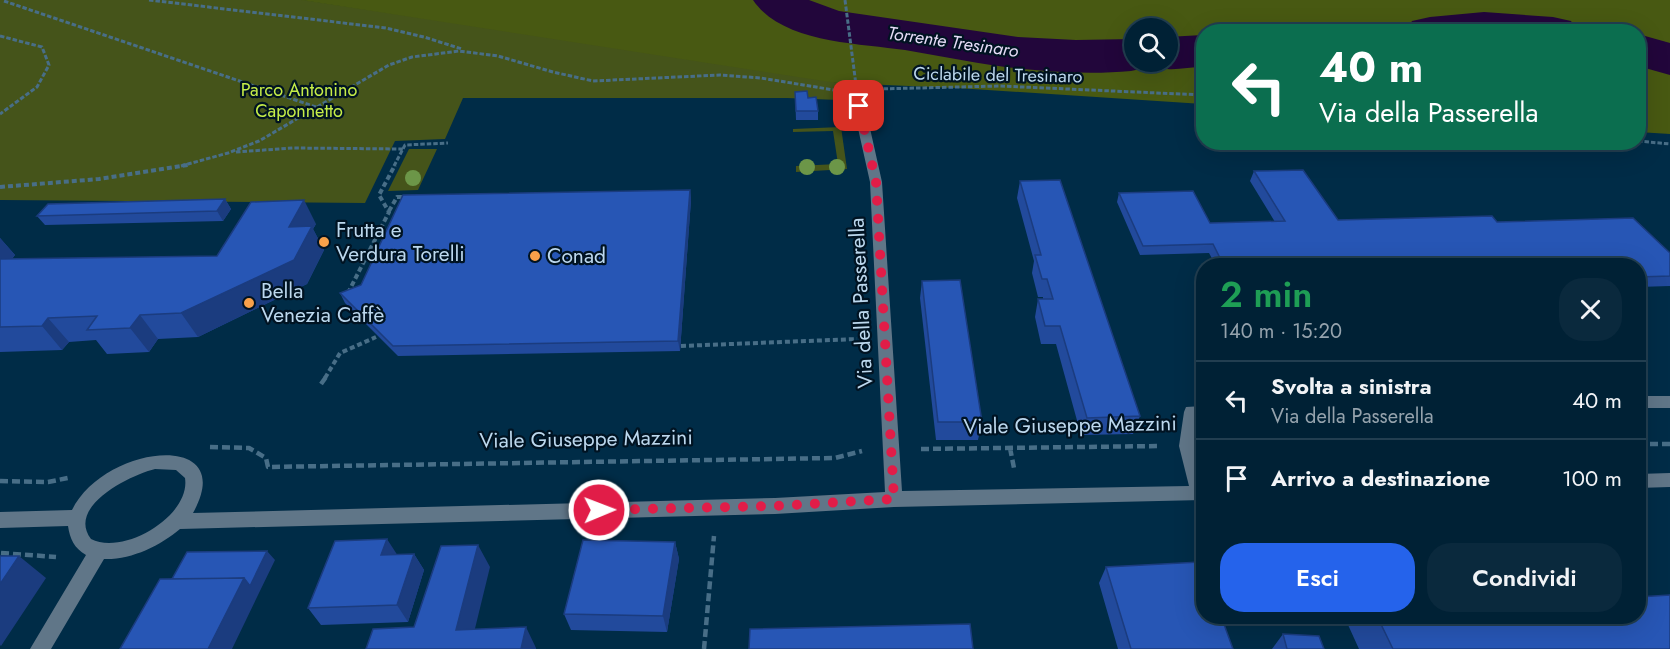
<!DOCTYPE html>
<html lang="it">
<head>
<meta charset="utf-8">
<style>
	:root { --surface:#002135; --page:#0a293d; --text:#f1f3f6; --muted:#95a3ad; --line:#223e50; --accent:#2563eb }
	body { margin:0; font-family:Jost,sans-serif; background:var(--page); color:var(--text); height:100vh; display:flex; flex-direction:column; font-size:22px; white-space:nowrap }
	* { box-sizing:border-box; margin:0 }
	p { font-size:20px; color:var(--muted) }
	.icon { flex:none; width:33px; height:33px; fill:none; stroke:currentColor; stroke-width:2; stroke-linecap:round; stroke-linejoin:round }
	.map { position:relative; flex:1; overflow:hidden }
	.side { position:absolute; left:1196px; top:258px; width:450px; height:366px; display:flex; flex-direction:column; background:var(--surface); border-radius:24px; box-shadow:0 6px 24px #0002,0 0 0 2px var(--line) }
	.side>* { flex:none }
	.guide { position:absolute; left:1196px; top:24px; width:450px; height:126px; border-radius:24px; box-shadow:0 6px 24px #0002,0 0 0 2px var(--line); background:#0b6e4f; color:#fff; overflow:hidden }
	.buttons { position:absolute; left:1124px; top:18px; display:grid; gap:12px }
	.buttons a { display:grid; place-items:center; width:54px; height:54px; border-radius:50%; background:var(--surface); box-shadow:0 6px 24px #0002,0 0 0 2px var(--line); font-size:30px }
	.pin { position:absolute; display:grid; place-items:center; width:51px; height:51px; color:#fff; margin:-26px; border-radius:12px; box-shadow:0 3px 9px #0006 }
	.me { position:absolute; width:66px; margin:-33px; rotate:89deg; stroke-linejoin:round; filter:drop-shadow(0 0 4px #0008) }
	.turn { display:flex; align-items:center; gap:21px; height:126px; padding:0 24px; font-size:27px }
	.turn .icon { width:78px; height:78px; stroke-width:2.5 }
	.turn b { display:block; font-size:42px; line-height:51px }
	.round { display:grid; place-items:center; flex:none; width:63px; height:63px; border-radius:24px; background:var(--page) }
	.head { display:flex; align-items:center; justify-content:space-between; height:102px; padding:0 24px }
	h1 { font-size:36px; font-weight:600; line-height:45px; color:#1e9e55 }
	.cta { display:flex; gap:12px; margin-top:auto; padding:12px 24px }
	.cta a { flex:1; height:69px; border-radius:24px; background:var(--accent); color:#fff; font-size:24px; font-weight:600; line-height:69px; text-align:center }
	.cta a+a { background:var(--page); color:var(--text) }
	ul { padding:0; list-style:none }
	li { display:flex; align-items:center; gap:18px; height:78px; padding:0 24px; border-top:2px solid var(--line) }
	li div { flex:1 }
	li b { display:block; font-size:22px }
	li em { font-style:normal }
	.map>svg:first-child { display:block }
	.green { fill:#45541a }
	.forest { fill:#485912; fill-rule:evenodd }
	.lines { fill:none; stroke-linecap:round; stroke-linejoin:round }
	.river { fill:#22063b; fill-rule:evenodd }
	.path-far2 { stroke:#486e87; stroke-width:3; stroke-dasharray:4.5 2; stroke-linecap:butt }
	.path-far1 { stroke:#486e87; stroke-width:4; stroke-dasharray:5 3; stroke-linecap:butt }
	.path { stroke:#486e87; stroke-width:4.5; stroke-dasharray:8 4; stroke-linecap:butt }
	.minor { fill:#607688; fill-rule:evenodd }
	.tree { fill:#6c9648 }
	.wall { fill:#224a9c }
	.shaded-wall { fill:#1b3c7f }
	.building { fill:#2756b5; stroke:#1b3c7f; stroke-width:1.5 }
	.route { stroke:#e11d48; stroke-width:10; stroke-dasharray:0 18 }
	.poi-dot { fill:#f8a14a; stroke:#001322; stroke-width:2 }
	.labels { text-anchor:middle; stroke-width:4.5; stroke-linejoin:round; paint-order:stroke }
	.far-water-label { font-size:18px; font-style:italic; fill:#e6dcf7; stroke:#001322 }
	.far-street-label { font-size:18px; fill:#bcd8ee; stroke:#001322 }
	.far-park-label { font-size:18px; fill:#c5ed48; stroke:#001322 }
	.poi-label { font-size:21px; fill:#bcd8ee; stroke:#001322; text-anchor:start }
	.street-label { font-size:21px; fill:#bcd8ee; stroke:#001322 }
</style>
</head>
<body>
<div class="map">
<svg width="1670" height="649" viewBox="0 0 1670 649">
	<rect width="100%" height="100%" fill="#002c47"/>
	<!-- green -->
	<path class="green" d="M0,0H304L823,79L837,83L839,100L787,98H463L445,139L395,141L365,203L0,200Z
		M841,127L847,169L796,172V166L838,164L833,131L793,132V129Z
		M409,149H437L418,190L388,191Z"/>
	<!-- forest -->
	<path class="forest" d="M301,0H1670V134L1638,132V32H1203V104L957,88L837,83ZM1134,28H1167V62H1134Z"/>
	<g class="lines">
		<!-- river -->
		<path class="river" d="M753,0H809L839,11L1018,37L1076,40L1134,39V62H1167V37L1203,35V67C1191,67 1178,70 1167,69C1162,68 1157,65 1153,65C1146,66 1139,70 1131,71C1100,74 1067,73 1035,70C991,67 948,57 905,50C858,43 782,43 753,0Z
			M1484,12L1553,17L1571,21L1578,32H1405L1412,21L1430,17Z
			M1638,34L1670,43V75L1638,66Z"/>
		<!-- path-far2 -->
		<path class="path-far2" d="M149,0L386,28L424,37L462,49
			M845,0L856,85
			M4,1L316,107
			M0,36L42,47L49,65L37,87L0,114
			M877,89L1000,86L1203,95
			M1638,141L1670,144
			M236,152L293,148L403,149
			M181,166L228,153L259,141L389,65L412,57L459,51L498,56L553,72L593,81L720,75L761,78L840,91
			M394,166L405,145L448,143"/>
		<!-- path-far1 -->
		<path class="path-far1" d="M0,187L99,179L188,165
			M389,211L397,197H406
			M348,293L389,212L379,195L395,165
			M681,346L857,339
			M325,378L340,353L376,337"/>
		<!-- path -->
		<path class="path" d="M321,384L326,377
			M1638,444H1670
			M210,447L249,448L266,458L268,467L835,458L862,451
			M1010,448L1014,468
			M921,449L1159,446
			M0,481L48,482L68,478
			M1,553L56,557
			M704,649L714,536"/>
		<!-- minor -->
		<path class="minor" d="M859,103L865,106L882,182L902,491L1189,486L1179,446L1184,412L1186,407L1203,406V418H1200L1197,446L1203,471V500L894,507L775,514L180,529C160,546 131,560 104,559L51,649H30L86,555C74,548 70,539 68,526L0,528V512L72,510C104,444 240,429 193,513L775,498L885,492L870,182L853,106ZM155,469L176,470L185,478C191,516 123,556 91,539C66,506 131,475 155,469Z
			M1638,396H1670V408H1638Z
			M1670,473V487L1638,488V474Z"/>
	</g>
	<!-- trees -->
	<g class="tree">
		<circle cx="807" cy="167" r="8"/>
		<circle cx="837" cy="167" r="8"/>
		<circle cx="413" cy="178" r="8"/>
	</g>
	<!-- wall -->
	<path class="wall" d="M795,92L808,98L818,111V120H796Z
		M1254,171L1338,220L1497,222L1670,253V286L1638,287V266H1216L1209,253L1140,255L1117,202L1119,193L1210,223L1275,222L1250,181Z
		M1020,181L1140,416L1133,434L1081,435L1056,344H1041L1035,317L1038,299H1043V297H1038L1032,273L1034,261L1017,198Z
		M690,190L691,200L680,351L398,356L345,303L340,293Z
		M225,199L231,209L223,221L45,225L37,216Z
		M316,224L313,229L324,250L307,284L198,337L158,339L149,352L107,354L96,340L69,342L62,350L0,352V238L15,255L12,259L217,256Z
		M922,281L982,422L978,440H936L920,298Z
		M675,542L679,559L667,632L571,630L564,614Z
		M397,554H414L424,570L408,622L321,625L308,608Z
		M1106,567L1233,649H1118L1099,583Z
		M1344,616H1638L1670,649H1359Z
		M1283,634L1324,649H1272Z"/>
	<!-- shaded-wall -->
	<path class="shaded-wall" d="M690,190L691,200L680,351L678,341Z
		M225,199L231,209L223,221L217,211Z
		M304,200L316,224L313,229L324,250L307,284L198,337L181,313L289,227Z
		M0,238L15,255L0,273Z
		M140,315L158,339L149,352L130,328Z
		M48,318L69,342L62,350L42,326Z
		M387,539L398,556L381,555Z
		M675,542L679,559L667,632L663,616Z
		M478,545L490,567L470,649L456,630Z
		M267,551L275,560L258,595L250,586Z
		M414,554L424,570L408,622L397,605Z
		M19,556L46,578L1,646L0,645V584Z
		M244,578L258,595L232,649H208Z
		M526,627L536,648V649H521Z"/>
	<!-- building -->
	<path class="building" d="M807,91L808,98L816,97L818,111H796L795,92Z
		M1303,170L1338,220L1492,216L1497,222L1633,218L1670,253V276L1638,277V266H1619L1615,261L1456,266H1224L1213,244L1143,246L1119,193L1193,191L1210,223L1285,221L1254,171Z
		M1060,180L1140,416L1087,418L1060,326H1045L1038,299H1053L1047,279H1042L1035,255H1041L1020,181Z
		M690,190L678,341L393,346L340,293L361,285L403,195Z
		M225,199L217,211L37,216L48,204Z
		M304,200L289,227L312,226L294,260L181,313L140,315L130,328L87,330L97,316L48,318L42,326L0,327V259L217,256L251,202Z
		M960,280L982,422H938L922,281Z
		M387,539L381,555L414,554L397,605L308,608L335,541Z
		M583,540L675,542L663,616L564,614Z
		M478,545L456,630L526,627L521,649H366L373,629L414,627L441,546Z
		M267,551L250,586L244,578L172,579L187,552Z
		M0,556H19L0,584Z
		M1200,562L1203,570V616H1221L1233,649H1131L1106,567Z
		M244,578L208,649H120L160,579Z
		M1670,595V649H1393L1377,616H1638V597Z
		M970,624L973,649H749L750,629Z
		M1283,634L1319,636L1324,649H1287Z"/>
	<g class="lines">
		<!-- route -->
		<path class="route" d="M599,510L775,506L894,499L876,182L859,106"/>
	</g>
	<!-- markers -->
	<g class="poi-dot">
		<circle cx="324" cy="242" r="6"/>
		<circle cx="535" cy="256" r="6"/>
		<circle cx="249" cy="303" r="6"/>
	</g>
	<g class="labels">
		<!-- far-water labels -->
		<g class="far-water-label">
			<text transform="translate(953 42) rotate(8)" y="6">Torrente Tresinaro</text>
		</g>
		<!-- far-street labels -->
		<g class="far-street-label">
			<text transform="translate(998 75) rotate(1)" y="6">Ciclabile del Tresinaro</text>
		</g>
		<!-- far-park labels -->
		<g class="far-park-label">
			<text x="299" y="96">Parco Antonino<tspan x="299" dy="21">Caponnetto</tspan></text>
		</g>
		<!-- poi labels -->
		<g class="poi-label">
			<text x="336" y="237">Frutta e<tspan x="336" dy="24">Verdura Torelli</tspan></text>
			<text x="547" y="263">Conad</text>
			<text x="261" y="298">Bella<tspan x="261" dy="24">Venezia Caffè</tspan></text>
		</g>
		<!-- street labels -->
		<g class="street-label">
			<text transform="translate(861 303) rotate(-93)" y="7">Via della Passerella</text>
			<text transform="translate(1070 425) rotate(-1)" y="7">Viale Giuseppe Mazzini</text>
			<text transform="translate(586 439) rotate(-1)" y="7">Viale Giuseppe Mazzini</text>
		</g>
	</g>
</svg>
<div class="buttons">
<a><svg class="icon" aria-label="search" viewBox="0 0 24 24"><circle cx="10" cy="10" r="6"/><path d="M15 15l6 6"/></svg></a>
</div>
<div class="pin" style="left:859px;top:106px;background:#d93025"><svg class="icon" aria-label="arrive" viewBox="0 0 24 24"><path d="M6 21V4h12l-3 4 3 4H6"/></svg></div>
<svg class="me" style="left:599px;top:510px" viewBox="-20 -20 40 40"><circle r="17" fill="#e11d48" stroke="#fff" stroke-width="3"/><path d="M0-11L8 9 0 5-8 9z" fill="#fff"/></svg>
<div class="guide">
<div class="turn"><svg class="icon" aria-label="left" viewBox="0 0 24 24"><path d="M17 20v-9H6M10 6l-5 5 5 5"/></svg><div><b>40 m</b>Via della Passerella</div></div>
</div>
<section class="side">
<div class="head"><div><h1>2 min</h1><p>140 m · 15:20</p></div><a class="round"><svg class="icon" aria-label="close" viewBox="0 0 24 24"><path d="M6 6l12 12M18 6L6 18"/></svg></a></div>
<ul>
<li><svg class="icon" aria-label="left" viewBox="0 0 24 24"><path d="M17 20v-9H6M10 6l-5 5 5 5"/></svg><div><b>Svolta a sinistra</b><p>Via della Passerella</p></div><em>40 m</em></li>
<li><svg class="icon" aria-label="arrive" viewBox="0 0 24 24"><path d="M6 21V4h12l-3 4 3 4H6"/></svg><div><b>Arrivo a destinazione</b></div><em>100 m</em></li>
</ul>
<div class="cta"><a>Esci</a><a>Condividi</a></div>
</section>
</div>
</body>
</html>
